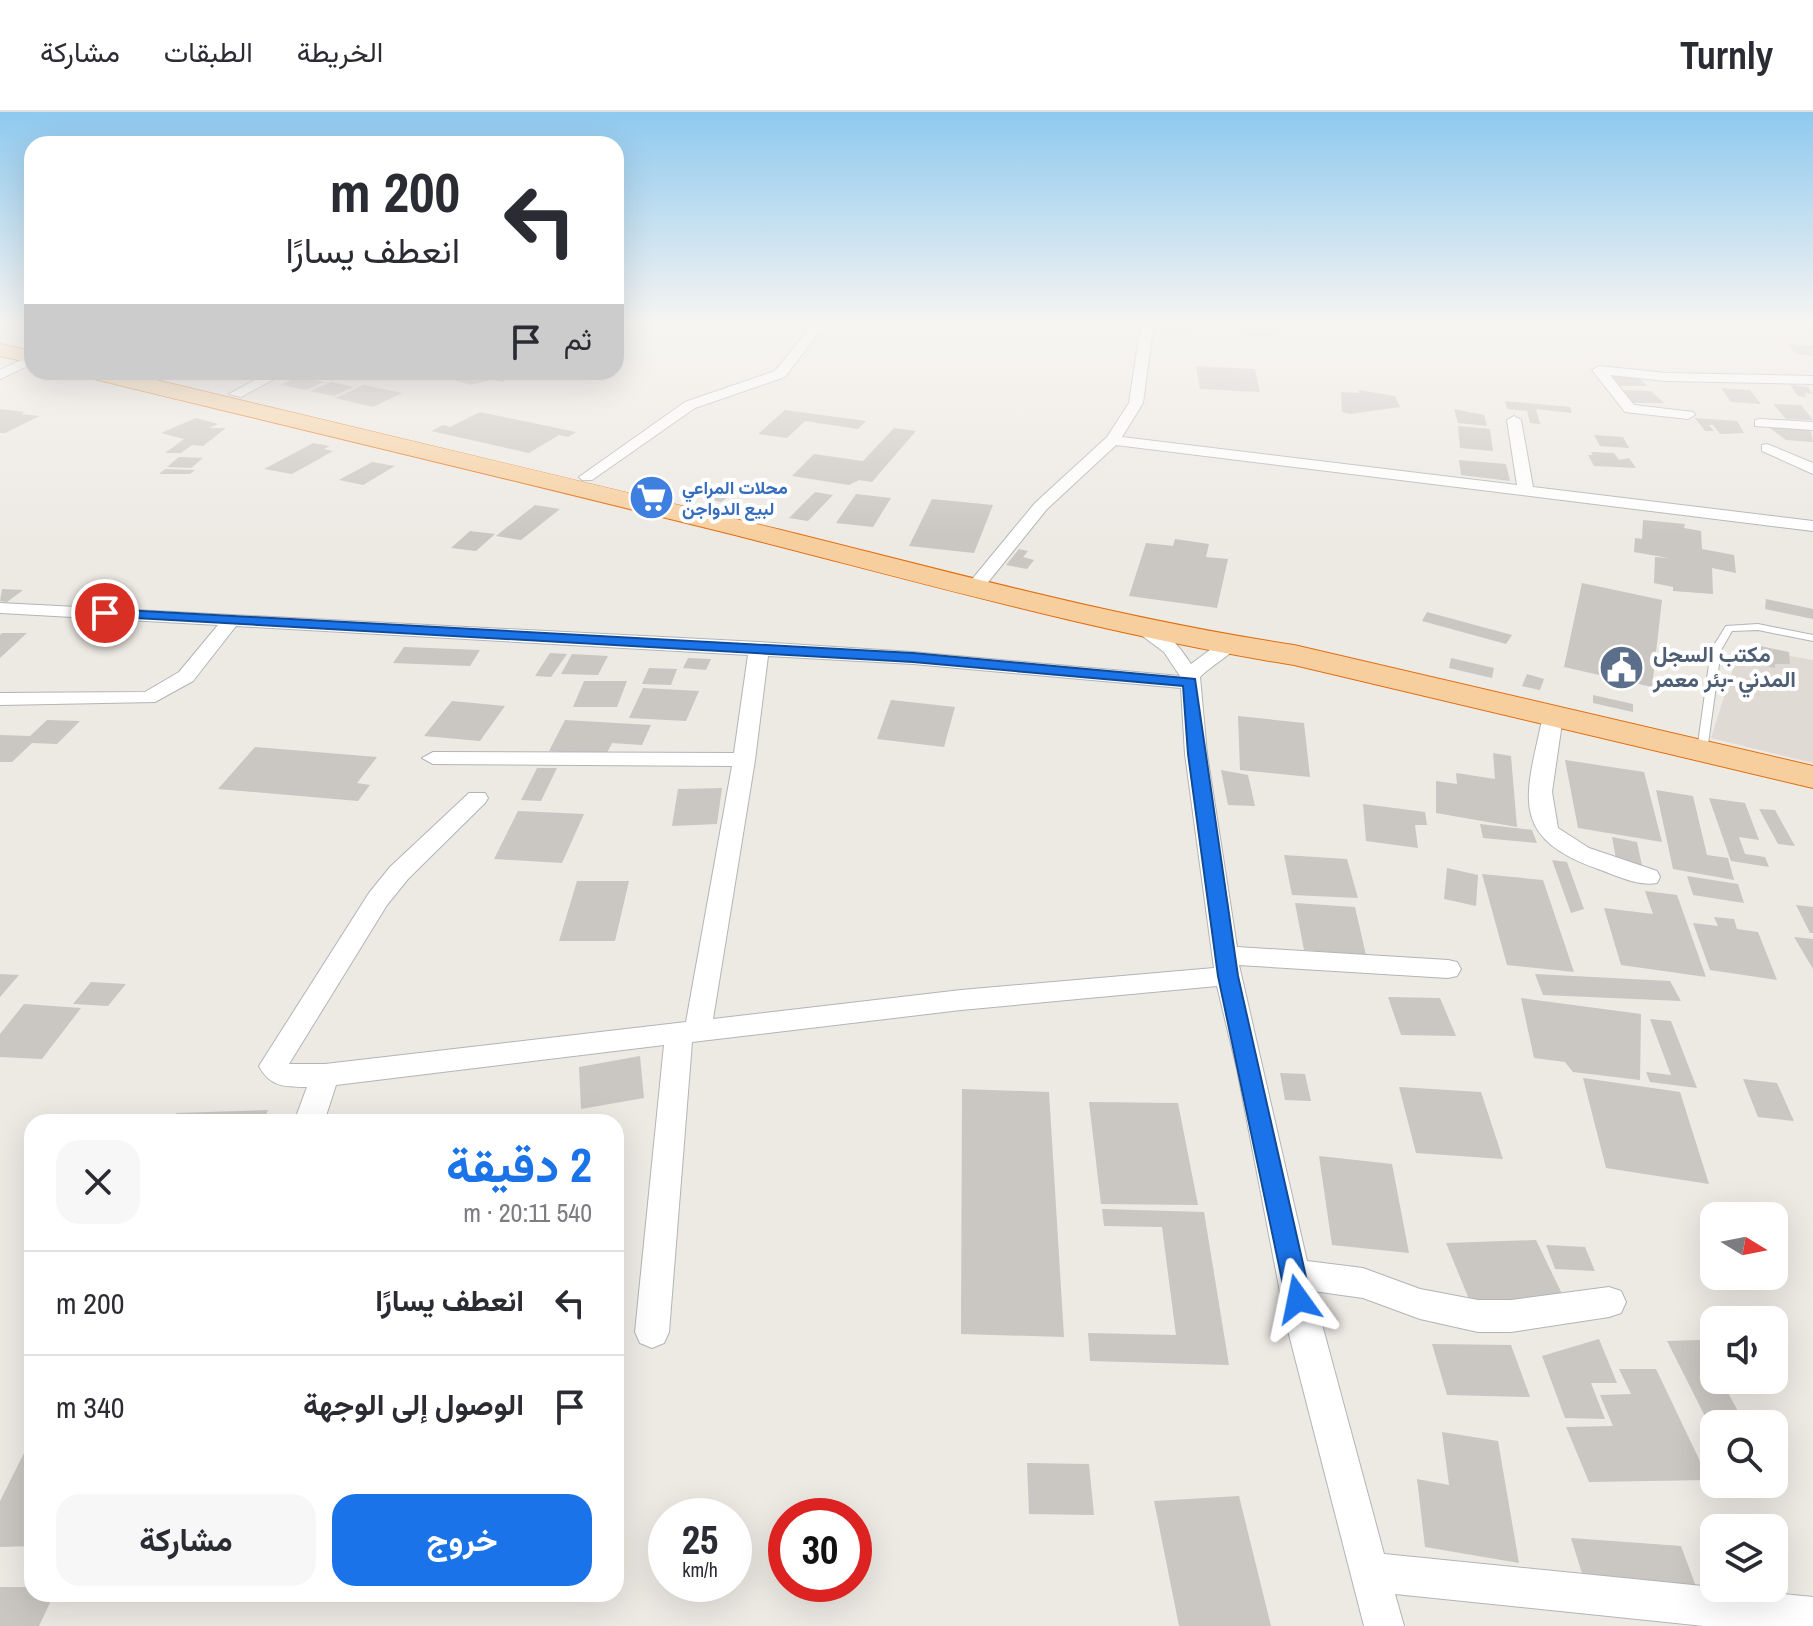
<!DOCTYPE html>
<html lang="ar">
<head>
<meta charset="utf-8">
<style>
	:root { --surface:#fff; --page:#f7f7f7; --text:#2b2b33; --muted:#7c7c81; --line:#e1e1e2; --accent:#1a73e8 }
	body { margin:0; font-family:"Archivo Narrow",Vazirmatn,sans-serif; background:var(--page); color:var(--text); direction:rtl; height:100vh; display:flex; flex-direction:column; font-size:30px; white-space:nowrap }
	* { box-sizing:border-box; margin:0 }
	p { font-size:26px; color:var(--muted) }
	.icon { flex:none; width:44px; height:44px; fill:none; stroke:currentColor; stroke-width:2; stroke-linecap:round; stroke-linejoin:round }
	.map { position:relative; flex:1; overflow:hidden; direction:ltr }
	.drawer { position:absolute; left:24px; top:1002px; width:600px; height:488px; display:flex; flex-direction:column; background:var(--surface); border-radius:24px; box-shadow:0 8px 32px #0002; direction:rtl }
	.drawer>* { flex:none }
	.guide { position:absolute; left:24px; top:24px; width:600px; height:244px; border-radius:24px; box-shadow:0 8px 32px #0002; direction:rtl; background:#fff; color:var(--text); overflow:hidden }
	.needle { width:52px; rotate:100deg }
	.fabs { position:absolute; left:1700px; top:1090px; display:grid; gap:16px }
	.fabs a { display:grid; place-items:center; width:88px; height:88px; border-radius:16px; background:var(--surface); box-shadow:0 8px 32px #0002; font-size:40px }
	.speed { position:absolute; left:648px; top:1386px; display:flex; gap:16px; font-size:40px; font-weight:700; text-align:center }
	.speed>* { display:grid; place-content:center; width:104px; height:104px; border-radius:50%; background:var(--surface); box-shadow:0 8px 32px #0002; line-height:1 }
	.speed small { font-size:20px; font-weight:400 }
	.speed .limit { border:12px solid #d22; background:#fff; color:#111 }
	.pin { position:absolute; display:grid; place-items:center; width:68px; height:68px; color:#fff; margin:-34px; border:4px solid #fff; border-radius:50%; box-shadow:0 2px 8px #0007 }
	.me { position:absolute; width:88px; margin:-44px; rotate:348deg; stroke-linejoin:round; filter:drop-shadow(0 0 6px #0008) }
	.turn { display:flex; align-items:center; gap:28px; height:168px; padding:0 32px; font-size:36px }
	.turn .icon { width:104px; height:104px; stroke-width:2.5 }
	.turn b { display:block; font-size:56px; line-height:68px }
	.then { display:flex; align-items:center; height:76px; padding:0 32px; background:#0003; gap:16px; font-size:30px }
	.round { display:grid; place-items:center; flex:none; width:84px; height:84px; border-radius:24px; background:var(--page) }
	.overview { display:flex; align-items:center; justify-content:space-between; height:136px; padding:0 32px }
	h1 { font-size:48px; font-weight:700; line-height:60px; color:var(--accent) }
	.button { display:flex; gap:16px; margin-top:auto; padding:16px 32px }
	.button a { flex:1; height:92px; border-radius:24px; background:var(--accent); color:#fff; font-size:32px; font-weight:700; line-height:92px; text-align:center }
	.button a+a { background:var(--page); color:var(--text) }
	ul { padding:0; list-style:none }
	li { display:flex; align-items:center; gap:24px; height:104px; padding:0 32px; border-top:2px solid var(--line) }
	li div { flex:1 }
	li b { display:block; font-size:30px }
	li em { font-style:normal }
	header { display:flex; align-items:center; gap:48px; box-sizing:border-box; height:112px; padding:0 40px; background:var(--surface); border-bottom:2px solid var(--line) }
	header strong { font-size:38px }
	nav { display:flex; gap:44px; margin-inline-start:auto; font-size:28px }
	.map>svg:first-child { display:block }
	.education { fill:#e0dad5 }
	.building { fill:#cac6c2 }
	.lines { fill:none; stroke-linecap:round; stroke-linejoin:round }
	.service-casing { stroke:#b1b5b8; stroke-width:2 }
	.minor-casing { stroke:#b1b5b8; stroke-width:2 }
	.trunk-casing { stroke:#e16e0f; stroke-width:2 }
	.service { fill:#fff; fill-rule:evenodd }
	.minor { fill:#fff; fill-rule:evenodd }
	.trunk { fill:#f7cf9f; fill-rule:evenodd }
	.route { fill:#1a73e8; stroke:#114b97; stroke-width:2 }
	.labels { text-anchor:middle; stroke-width:8; stroke-linejoin:round; paint-order:stroke }
	.far-shop-label { font-size:18px; font-weight:bold; fill:#366cbe; stroke:#fff; text-anchor:start }
	.service-label { font-size:22px; font-weight:bold; fill:#4e5e75; stroke:#fff; text-anchor:start }
</style>
</head>
<body>
<header>
<strong>Turnly</strong>
<nav><a>الخريطة</a><a>الطبقات</a><a>مشاركة</a></nav>
</header>
<div class="map">
<svg width="1813" height="1514" viewBox="0 0 1813 1514">
	<rect width="100%" height="100%" fill="#ede9e3"/>
	<!-- education -->
	<path class="education" d="M1740,535L1813,548V651L1711,626Z"/>
	<!-- building -->
	<path class="building" d="M1240,212L1271,213L1273,225L1242,223Z
		M1787,232L1813,234V244L1796,242Z
		M1196,254L1255,257L1260,280L1200,277Z
		M462,260H512L510,261L515,262L503,270L491,268L471,273L450,267Z
		M1610,262H1635L1647,274H1620Z
		M298,265L324,270L306,278L280,273Z
		M331,270L354,275L334,284L310,279Z
		M364,273L402,281L373,295L335,286Z
		M1790,273L1808,275L1813,282L1804,281L1807,285L1798,284Z
		M1721,276L1750,278L1761,292L1731,290Z
		M1359,278L1395,284L1400,295L1350,302L1342,300L1341,280L1359,281Z
		M1621,278L1651,279L1664,291H1633Z
		M1505,289L1570,295L1572,301L1536,297L1540,312L1530,311L1527,299L1507,297Z
		M1773,292L1801,293L1813,308L1786,307Z
		M0,297L25,300L21,302L40,304L5,321H0Z
		M1454,297L1484,303L1487,314L1458,311Z
		M785,298L866,309L858,317L805,309L787,326L758,322Z
		M480,300L576,320L568,325L559,323L529,341L431,319L443,313L450,315Z
		M196,306L218,312L209,316H226L203,334L192,333L181,341H165L184,327L161,321Z
		M1695,306L1737,309L1744,321L1720,322L1713,313H1709L1714,319H1705Z
		M1458,314L1490,317L1493,339L1460,336Z
		M1767,314L1810,316L1813,330L1786,328Z
		M894,316L916,319L872,370L859,368L849,373L792,364L814,342L863,349Z
		M1594,323L1623,325L1629,336L1600,334Z
		M313,331L330,334L324,337L333,339L292,362L264,357Z
		M1591,340L1614,341L1619,348L1629,346L1636,356L1594,354L1588,343H1593Z
		M179,345L203,346L191,356L167,355Z
		M1459,348L1506,352L1510,369L1461,363Z
		M372,350L395,354L363,373L339,368Z
		M165,357L195,358L190,362H159Z
		M715,378L732,382L721,390L703,386Z
		M815,380L833,383L808,409L789,406Z
		M856,382L891,386L873,415L836,411Z
		M932,387L993,393L974,441L909,434Z
		M535,393L560,397L521,428L496,424Z
		M1643,408L1685,412L1684,416L1701,419L1702,437L1734,443L1736,461L1712,456L1713,482L1673,479V475L1654,471L1655,445L1669,446L1634,440L1635,426L1642,427Z
		M470,419L495,422L476,439L451,436Z
		M1175,427L1209,432L1206,445L1228,447L1217,496L1129,484L1146,431L1173,434Z
		M1019,437L1028,439L1023,445L1034,448L1027,457L1006,453Z
		M1582,471L1662,488L1652,575L1564,555Z
		M2,477L23,478L7,490L0,489Z
		M1766,487L1813,497V507L1765,497Z
		M1427,500L1512,523L1506,532L1422,509Z
		M2,521H27L0,546V523Z
		M1760,534L1789,540L1790,552H1775V556L1761,553Z
		M404,535L480,538L470,554L393,551Z
		M550,541L567,542L551,565L535,564Z
		M572,542L608,544L598,563L561,562Z
		M688,546L711,547L706,558L683,556Z
		M1451,546L1494,556L1492,566L1449,556Z
		M649,556L677,557L671,573L642,572Z
		M1527,562L1544,567L1540,578L1522,574Z
		M584,569H627L617,595H573Z
		M643,576L699,579L686,609L629,606Z
		M1593,583L1633,592V600L1593,591Z
		M891,588L955,595L944,635L877,627Z
		M452,589L505,594L480,629L424,624Z
		M1238,604L1304,611L1310,665L1240,658Z
		M47,608L80,609L57,632L32,631L12,650H0V623L30,624Z
		M565,608L651,613L642,633L612,631L606,643L549,639Z
		M255,635L377,645L357,671L370,673L358,689L218,677Z
		M1493,641L1511,644L1517,715L1436,701V669L1457,672L1456,661L1495,667Z
		M1565,648L1644,660L1662,730L1578,716Z
		M537,656H557L541,689L521,688Z
		M1221,658L1248,663L1255,694L1228,693Z
		M722,676L717,712L672,714L678,677Z
		M1656,678L1693,684L1707,743L1728,746L1734,768L1673,757Z
		M1709,686L1745,691L1759,728L1739,725L1745,742L1765,745L1769,755L1731,749Z
		M1363,692L1425,700L1427,713H1415L1418,736L1366,729Z
		M1759,697L1775,698L1795,734L1778,732Z
		M518,699L584,702L562,751L494,747Z
		M1480,712L1532,718L1537,731L1483,726Z
		M1612,725L1637,730L1643,758L1616,747Z
		M1284,743L1347,747L1358,786L1292,783Z
		M1552,748L1567,750L1584,797L1571,801Z
		M1447,756L1478,763L1476,794L1444,787Z
		M1482,762L1543,768L1574,860L1507,853Z
		M1687,764L1738,772L1744,791L1693,783Z
		M577,769H629L615,829H559Z
		M1645,779L1677,783L1706,865L1621,853L1604,796L1653,802Z
		M1295,791L1355,795L1366,843L1304,838Z
		M1796,793L1813,795V821H1810Z
		M1714,805L1734,807L1737,817L1758,820L1777,868L1710,858L1693,811L1718,814Z
		M1794,825L1813,827V857Z
		M0,862L19,863L0,885Z
		M1535,862L1670,869L1681,889L1543,883Z
		M91,870L126,872L108,894L73,892Z
		M1388,885L1440,886L1456,924L1401,923Z
		M1521,886L1641,902L1640,968L1573,960L1565,950L1534,946Z
		M24,892L81,896L42,947L0,945V922Z
		M1650,907L1671,909L1697,976L1650,970L1646,960L1671,963Z
		M640,944L644,986L581,997L579,955Z
		M1280,961L1305,962L1311,989L1285,988Z
		M1583,966L1680,980L1709,1072L1606,1056Z
		M1743,967L1777,971L1794,1009L1758,1005Z
		M1399,975L1481,980L1503,1047L1416,1041Z
		M962,977L1049,980L1064,1225L961,1222Z
		M1089,990L1178,991L1198,1093L1101,1092Z
		M268,998L263,1010H171L176,1001Z
		M1319,1044L1392,1052L1409,1141L1332,1133Z
		M1102,1097L1204,1100L1229,1253L1090,1249L1088,1221L1176,1223L1162,1115L1104,1114Z
		M1536,1128L1565,1188L1471,1192L1446,1131Z
		M1546,1133L1585,1135L1595,1159L1555,1157Z
		M1599,1227L1617,1271H1591L1605,1307L1565,1306L1542,1244Z
		M1700,1228L1714,1254V1268H1721L1745,1312H1714V1322L1667,1229Z
		M1432,1232L1511,1233L1530,1285L1447,1283Z
		M1619,1257H1656L1709,1368L1589,1370L1566,1315L1613,1314L1600,1283L1631,1282Z
		M1442,1320L1498,1329L1519,1451L1425,1435L1417,1367L1449,1373Z
		M32,1325V1434L0,1435V1389Z
		M1027,1351L1089,1352L1094,1403L1029,1402Z
		M1239,1384L1271,1514H1179L1154,1389Z
		M1571,1426L1681,1434L1698,1480L1585,1471Z
		M1774,1451L1787,1482L1759,1480L1758,1476H1774Z
		M0,1475H32V1482H54L39,1514H0Z"/>
	<g class="lines">
		<defs>
			<path id="service" d="M1758,512L1813,523V529L1758,518L1732,519L1721,538L1707,639L1702,642L1698,641L1697,639L1711,538L1726,514Z"/>
			<path id="minor" d="M813,212H825L785,265L695,296L592,368H582L579,365L685,290L775,259Z
				M1141,212H1197L1191,216H1153L1143,291L1122,325L1517,373L1507,308L1514,304L1521,308L1533,375L1813,409V419L1116,333L1047,397L981,479H969L966,475L969,471L1035,391L1107,325L1129,291Z
				M32,243V252L0,267V258Z
				M1599,254L1666,261L1813,264V272L1666,269L1610,263L1634,293L1693,300L1695,303L1688,307L1625,300L1592,258Z
				M270,260H287L241,285L229,282Z
				M1760,307L1813,310V318L1755,314V308Z
				M1767,332L1813,351V362L1762,339V333Z
				M0,491L759,530L913,540L1180,564L1164,540L1133,517L1131,513L1133,509C1156,504 1180,535 1191,552L1222,529H1236L1239,533C1228,545 1212,553 1200,565L1207,642L1237,835L1448,848L1457,850L1461,857L1457,864L1448,866L1239,853L1307,1149L1363,1156L1420,1177L1478,1188H1511L1609,1175L1621,1179L1626,1190L1621,1201L1609,1205L1511,1220H1478L1420,1207L1363,1186L1313,1179L1384,1442L1813,1485V1514H1704L1395,1482L1404,1514H1364L1286,1211L1237,957L1217,874L961,898L692,930L669,1220L664,1231L652,1236L640,1231L635,1220L664,933L336,973L324,1010H294L307,975C285,975 270,975 259,954L369,781L390,755L469,681H485L488,686L485,691L408,767L387,793L289,952H325L686,910L732,654L433,652L422,646L433,640L734,641L748,543L236,514L193,569L155,590L0,593V581L145,580L179,560L218,513L0,501ZM768,544L913,552L1181,576L1185,642L1214,856L961,878L713,907L755,648Z
				M1553,598L1563,604L1552,680L1558,716L1589,736L1657,759L1660,765L1657,771C1639,775 1615,763 1598,757C1507,725 1526,683 1543,604Z"/>
			<path id="trunk" d="M0,232L32,239V251L0,244Z
				M83,260H122C342,312 562,364 781,418C950,460 1121,507 1294,533L1813,654V676L1294,553C1105,523 920,470 735,423C519,369 302,318 86,265Z"/>
		</defs>
		<!-- service casing -->
		<use href="#service" class="service-casing"/>
		<!-- minor casing -->
		<use href="#minor" class="minor-casing"/>
		<!-- trunk casing -->
		<use href="#trunk" class="trunk-casing"/>
		<!-- service -->
		<use href="#service" class="service"/>
		<!-- minor -->
		<use href="#minor" class="minor"/>
		<!-- trunk -->
		<use href="#trunk" class="trunk"/>
	</g>
	<!-- sky -->
	<linearGradient id="sky" x2="0" y2="1"><stop stop-color="#8ec9ef"/><stop offset="0.5" stop-color="#f7f5f2"/><stop offset="1" stop-color="#f7f5f2" stop-opacity="0"/></linearGradient>
	<rect width="1813" height="424" fill="url(#sky)"/>
	<!-- route -->
	<path class="route" d="M105,497L913,541L1195,567L1238,864L1311,1187L1307,1195L1298,1198L1289,1195L1286,1187L1218,864L1188,642L1183,574L913,550L100,504V498Z"/>
	<!-- icons -->
	<defs>
		<symbol id="supermarket-disc" viewBox="-11 -11 22 22"><circle r="9.5" fill="#3f7fe0" stroke="#fff"/><path d="M-6-5.5h2.5l.6 2H6L4.5 2H-2.5L-4.4-4H-6ZM-1.5 3.2a1.3 1.3 0 1 0 .1 0ZM3 3.2a1.3 1.3 0 1 0 .1 0Z" fill="#fff"/></symbol>
		<symbol id="civic-disc" viewBox="-11 -11 22 22"><circle r="9.5" fill="#5c6f8a" stroke="#fff"/><path d="M-.6-6.5H3V-4.5H.6V-3L4-1V1h2V6H-6V1h2V-1L-.6-3ZM-1.2 2.5V6h2.4V2.5Z" fill="#fff"/></symbol>
	</defs>
	<g fill-rule="evenodd">
		<use href="#supermarket-disc" x="626" y="360" width="51" height="51"/>
		<use href="#civic-disc" x="1596" y="530" width="51" height="51"/>
	</g>
	<g class="labels">
		<!-- far-shop labels -->
		<g class="far-shop-label">
			<text x="682" y="382">محلات المراعي<tspan x="682" dy="21">لبيع الدواجن</tspan></text>
		</g>
		<!-- service labels -->
		<g class="service-label">
			<text x="1653" y="550">مكتب السجل<tspan x="1653" dy="25">المدني -بئر معمر</tspan></text>
		</g>
	</g>
</svg>
<div class="fabs">
<a><svg class="needle" viewBox="-14 -14 28 28"><path d="M0-13l5 13h-10z" fill="#e53935"/><path d="M0 13l5-13h-10z" fill="#7c7c81"/></svg></a>
<a><svg class="icon" aria-label="sound" viewBox="0 0 24 24"><path d="M4 9h4l5-4v14l-5-4H4zM17 9q2 3 0 6"/></svg></a>
<a><svg class="icon" aria-label="search" viewBox="0 0 24 24"><circle cx="10" cy="10" r="6"/><path d="M15 15l6 6"/></svg></a>
<a><svg class="icon" aria-label="layers" viewBox="0 0 24 24"><path d="M12 4l9 5-9 5-9-5zM3 14l9 5 9-5"/></svg></a>
</div>
<div class="speed"><div>25<small>km/h</small></div><div class="limit">30</div></div>
<div class="pin" style="left:105px;top:501px;background:#d93025"><svg class="icon" aria-label="arrive" viewBox="0 0 24 24"><path d="M6 21V4h12l-3 4 3 4H6"/></svg></div>
<svg class="me" style="left:1298px;top:1187px" viewBox="-20 -20 40 40"><path d="M0-17L14 15 0 8-14 15z" fill="#1a73e8" stroke="#fff" stroke-width="4"/></svg>
<div class="guide">
<div class="turn"><svg class="icon" aria-label="left" viewBox="0 0 24 24"><path d="M17 20v-9H6M10 6l-5 5 5 5"/></svg><div><b>200 m</b>انعطف يسارًا</div></div>
<div class="then">ثم<svg class="icon" aria-label="arrive" viewBox="0 0 24 24"><path d="M6 21V4h12l-3 4 3 4H6"/></svg></div>
</div>
<section class="drawer">
<div class="overview"><div><h1>2 دقيقة</h1><p>540 m · 20:11</p></div><a class="round"><svg class="icon" aria-label="close" viewBox="0 0 24 24"><path d="M6 6l12 12M18 6L6 18"/></svg></a></div>
<ul>
<li><svg class="icon" aria-label="left" viewBox="0 0 24 24"><path d="M17 20v-9H6M10 6l-5 5 5 5"/></svg><div><b>انعطف يسارًا</b></div><em>200 m</em></li>
<li><svg class="icon" aria-label="arrive" viewBox="0 0 24 24"><path d="M6 21V4h12l-3 4 3 4H6"/></svg><div><b>الوصول إلى الوجهة</b></div><em>340 m</em></li>
</ul>
<div class="button"><a>خروج</a><a>مشاركة</a></div>
</section>
</div>
</body>
</html>
